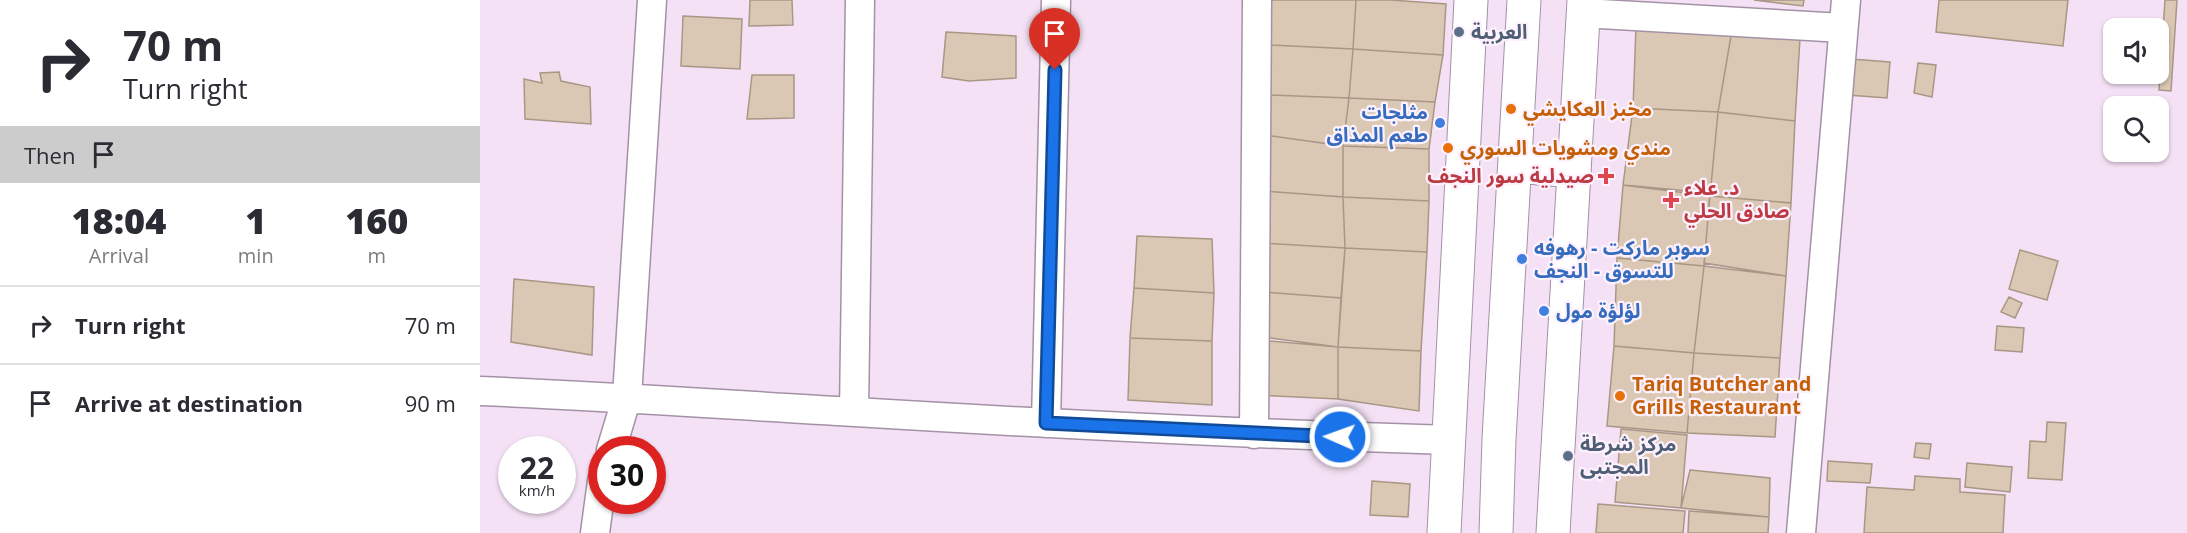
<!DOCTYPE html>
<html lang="en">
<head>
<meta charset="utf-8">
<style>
	:root { --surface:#fff; --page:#f2f2f3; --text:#2b2b33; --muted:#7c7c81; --line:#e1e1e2 }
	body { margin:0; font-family:"Open Sans","Noto Sans Arabic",sans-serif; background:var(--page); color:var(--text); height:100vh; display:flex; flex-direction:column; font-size:22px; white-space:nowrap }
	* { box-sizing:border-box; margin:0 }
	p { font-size:20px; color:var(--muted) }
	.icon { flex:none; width:33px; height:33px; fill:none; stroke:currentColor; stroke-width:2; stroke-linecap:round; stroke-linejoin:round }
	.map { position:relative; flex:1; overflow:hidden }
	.panel { display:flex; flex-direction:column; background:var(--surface); width:480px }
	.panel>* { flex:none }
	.top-card { background:#fff; color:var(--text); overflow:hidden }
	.fabs { position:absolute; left:1623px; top:18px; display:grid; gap:12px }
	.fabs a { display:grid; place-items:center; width:66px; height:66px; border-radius:12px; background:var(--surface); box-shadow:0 2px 4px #0004; font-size:30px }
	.speed { position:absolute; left:18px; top:436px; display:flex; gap:12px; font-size:30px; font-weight:700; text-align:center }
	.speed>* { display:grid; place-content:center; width:78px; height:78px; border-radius:50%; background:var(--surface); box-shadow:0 2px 4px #0004; line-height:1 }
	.speed small { font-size:15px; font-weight:400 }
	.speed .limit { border:9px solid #d22; background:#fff; color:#111 }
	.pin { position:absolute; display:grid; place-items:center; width:51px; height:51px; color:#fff; margin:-62px -26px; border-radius:50% 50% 50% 0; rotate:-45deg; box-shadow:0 0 6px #0007 }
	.pin .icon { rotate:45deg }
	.me { position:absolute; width:66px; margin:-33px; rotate:272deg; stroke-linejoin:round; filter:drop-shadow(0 0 4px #0008) }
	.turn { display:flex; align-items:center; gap:21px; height:126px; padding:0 24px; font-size:27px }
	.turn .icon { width:78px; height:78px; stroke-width:2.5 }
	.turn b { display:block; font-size:42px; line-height:51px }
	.then { display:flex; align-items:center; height:57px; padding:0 24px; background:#0003; gap:12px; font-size:22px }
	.eta { display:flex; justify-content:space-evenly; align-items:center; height:102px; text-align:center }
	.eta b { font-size:36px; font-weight:800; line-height:42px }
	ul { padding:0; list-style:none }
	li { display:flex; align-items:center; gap:18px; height:78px; padding:0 24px; border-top:2px solid var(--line) }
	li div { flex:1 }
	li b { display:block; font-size:22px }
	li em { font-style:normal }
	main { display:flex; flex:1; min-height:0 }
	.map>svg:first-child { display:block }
	.building { fill:#dac7b4; stroke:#a99785; stroke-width:1.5 }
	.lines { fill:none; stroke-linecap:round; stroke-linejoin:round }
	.minor-casing { stroke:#a392a5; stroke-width:31 }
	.tertiary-casing { stroke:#a392a5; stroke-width:35 }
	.secondary-casing { stroke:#a392a5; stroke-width:35 }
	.minor { stroke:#fff; stroke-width:28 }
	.tertiary { stroke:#fff; stroke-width:33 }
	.secondary { stroke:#fff; stroke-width:33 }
	.route-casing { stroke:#114b97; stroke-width:15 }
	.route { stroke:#1a73e8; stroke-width:10 }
	.service-dot { fill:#5c6f8a; stroke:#fcf1fd; stroke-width:2 }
	.food-dot { fill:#e8710a; stroke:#fcf1fd; stroke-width:2 }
	.shop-dot { fill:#3f7fe0; stroke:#fcf1fd; stroke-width:2 }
	.health-dot { fill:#e0444e; stroke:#fcf1fd; stroke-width:2 }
	.labels { text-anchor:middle; stroke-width:4.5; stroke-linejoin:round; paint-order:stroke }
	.service-label { font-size:20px; font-weight:bold; fill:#4e5e75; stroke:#fcf1fd; text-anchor:start }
	.food-label { font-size:20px; font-weight:bold; fill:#c56008; stroke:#fcf1fd; text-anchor:start }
	.shop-label { font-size:20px; font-weight:bold; fill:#366cbe; stroke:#fcf1fd; text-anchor:start }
	.health-label { font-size:20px; font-weight:bold; fill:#be3a42; stroke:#fcf1fd; text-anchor:end }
</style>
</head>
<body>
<main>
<section class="panel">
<div class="top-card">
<div class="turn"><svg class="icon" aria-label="right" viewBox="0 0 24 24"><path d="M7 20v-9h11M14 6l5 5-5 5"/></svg><div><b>70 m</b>Turn right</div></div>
<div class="then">Then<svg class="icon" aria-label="arrive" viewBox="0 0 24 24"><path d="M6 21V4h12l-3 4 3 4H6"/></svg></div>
</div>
<div class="eta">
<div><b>18:04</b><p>Arrival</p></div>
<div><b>1</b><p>min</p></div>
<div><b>160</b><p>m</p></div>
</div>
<ul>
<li><svg class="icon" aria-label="right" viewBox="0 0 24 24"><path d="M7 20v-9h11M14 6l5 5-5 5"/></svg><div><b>Turn right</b></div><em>70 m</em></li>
<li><svg class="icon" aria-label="arrive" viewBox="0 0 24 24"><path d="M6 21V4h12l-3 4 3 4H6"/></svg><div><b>Arrive at destination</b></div><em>90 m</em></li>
</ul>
</section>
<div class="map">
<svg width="1707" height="533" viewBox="0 0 1707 533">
	<rect width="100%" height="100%" fill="#f4e1f5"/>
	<!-- building -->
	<path class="building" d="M270,0H312L313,25L269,26Z
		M786,0H876L873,49L791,45Z
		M876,0H911L966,4L963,55L873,49Z
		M1274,0H1324L1323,6Z
		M1459,0H1588L1583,46L1456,32Z
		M1685,0H1697L1691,91L1679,90Z
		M203,16L262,19L260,69L201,66Z
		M1156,27L1251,36L1238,112L1153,108Z
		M466,32L536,36V78L489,81L462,77Z
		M1251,36L1320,38L1315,121L1238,112Z
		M791,45L873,49L869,98L787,95Z
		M873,49L963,55L955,102L869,98Z
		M1371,59L1410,62L1407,98L1368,95Z
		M1438,63L1456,65L1452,97L1434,93Z
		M79,72L81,81L110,87L111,124L45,119L44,79L62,83L60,73Z
		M272,75H314V118L267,119Z
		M787,95L869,98L863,146L785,135Z
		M869,98L955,102L949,149L863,146Z
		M1153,108L1238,112L1230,196L1143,185Z
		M1238,112L1315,121L1311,203L1230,196Z
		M785,135L863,146V197L784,191Z
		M863,146L949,149V201L863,197Z
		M1143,185L1230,193L1224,266L1137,258Z
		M784,191L863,197L865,248L783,243Z
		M1230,196L1311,203L1306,276L1224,263Z
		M863,197L949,201L947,252L865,248Z
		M657,236L732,239L734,293L654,288Z
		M783,243L865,248L861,298L782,292Z
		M865,248L947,252L941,351L858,347Z
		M1540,250L1578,261L1567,300L1529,289Z
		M1137,258L1224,266L1214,353L1134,346Z
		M1224,266L1306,276L1300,358L1214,353Z
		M34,279L114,287L112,355L31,342Z
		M654,288L734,293L732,341L650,338Z
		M782,292L861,298L858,347L783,337Z
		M1529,297L1542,303L1535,318L1521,312Z
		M1517,326L1544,328L1542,352L1515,350Z
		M650,338L732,341V405L648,400Z
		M778,340L858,347V399L777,395Z
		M1134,346L1214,353L1207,433L1127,426Z
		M858,347L941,351L939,411L858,399Z
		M1214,353L1300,358L1295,437L1207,433Z
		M1567,422L1586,423L1582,480L1548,478L1550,441L1566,442Z
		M1141,429L1207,435L1201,508L1135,502Z
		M1436,443L1451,444L1449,459L1434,457Z
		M1348,461L1392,464L1390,483L1347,481Z
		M1487,463L1532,467L1530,492L1485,487Z
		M1210,470L1290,478L1289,517L1201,508Z
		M1435,476L1480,479V492L1525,495L1523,533H1384L1387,487L1434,490Z
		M892,481L930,484L928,517L890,515Z
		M1118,504L1205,511L1203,533H1116Z
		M1209,511L1289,517L1288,533H1208Z"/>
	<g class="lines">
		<defs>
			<path id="minor" d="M1103,13L1363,28
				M0,391C125,396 250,405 375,412C572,424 770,434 969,440
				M374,412L380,0
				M566,423L576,0
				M774,434L777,0
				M131,450L147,397L172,0
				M115,533L122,481
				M1321,533L1366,0"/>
			<path id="tertiary" d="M1073,533L1104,0"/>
			<path id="secondary" d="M1035,166L1094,171
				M964,533L991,0
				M1016,533L1019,439L1044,0"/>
		</defs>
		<!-- minor casing -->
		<use href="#minor" class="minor-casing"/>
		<!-- tertiary casing -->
		<use href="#tertiary" class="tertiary-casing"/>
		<!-- secondary casing -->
		<use href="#secondary" class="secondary-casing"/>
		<!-- minor -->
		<use href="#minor" class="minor"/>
		<!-- tertiary -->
		<use href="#tertiary" class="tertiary"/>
		<!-- secondary -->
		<use href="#secondary" class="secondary"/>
	</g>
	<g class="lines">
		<defs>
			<path id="route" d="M575,70L566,423L860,437"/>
		</defs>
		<!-- route casing -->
		<use href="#route" class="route-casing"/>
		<!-- route -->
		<use href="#route" class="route"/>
	</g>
	<!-- markers -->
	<g class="service-dot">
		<circle cx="979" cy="32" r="6"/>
		<circle cx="1088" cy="456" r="6"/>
	</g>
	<g class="food-dot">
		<circle cx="1031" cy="109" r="6"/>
		<circle cx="968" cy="148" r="6"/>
		<circle cx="1140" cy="396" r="6"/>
	</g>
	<g class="shop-dot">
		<circle cx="960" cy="123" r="6"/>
		<circle cx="1042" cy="259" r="6"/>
		<circle cx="1064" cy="311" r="6"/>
	</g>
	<g class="health-dot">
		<path d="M1123 167h6v6h6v6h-6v6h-6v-6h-6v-6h6z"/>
		<path d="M1188 191h6v6h6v6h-6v6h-6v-6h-6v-6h6z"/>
	</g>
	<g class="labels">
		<!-- service labels -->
		<g class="service-label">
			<text x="991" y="39">العربية</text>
			<text x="1100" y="451">مركز شرطة<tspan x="1100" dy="23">المجتبى</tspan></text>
		</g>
		<!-- food labels -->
		<g class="food-label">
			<text x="1043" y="116">مخبز العكايشي</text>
			<text x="980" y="155">مندي ومشويات السوري</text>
			<text x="1152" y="391">Tariq Butcher and<tspan x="1152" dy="23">Grills Restaurant</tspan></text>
		</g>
		<!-- shop labels -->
		<g class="shop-label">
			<text x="948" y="119" text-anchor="end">مثلجات<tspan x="948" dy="23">طعم المذاق</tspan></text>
			<text x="1054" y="255">سوبر ماركت - رهوفه<tspan x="1054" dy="23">للتسوق - النجف</tspan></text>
			<text x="1076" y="318">لؤلؤة مول</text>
		</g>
		<!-- health labels -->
		<g class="health-label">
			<text x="1114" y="183">صيدلية سور النجف</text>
			<text x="1204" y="195" text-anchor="start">د. علاء<tspan x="1204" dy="23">صادق الحلي</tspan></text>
		</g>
	</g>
</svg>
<div class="fabs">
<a><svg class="icon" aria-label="sound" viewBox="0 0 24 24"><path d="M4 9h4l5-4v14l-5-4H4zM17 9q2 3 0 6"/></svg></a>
<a><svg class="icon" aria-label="search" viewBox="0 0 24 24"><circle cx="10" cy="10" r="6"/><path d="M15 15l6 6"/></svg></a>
</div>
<div class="speed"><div>22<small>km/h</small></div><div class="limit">30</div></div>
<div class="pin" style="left:575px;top:70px;background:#d93025"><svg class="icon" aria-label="arrive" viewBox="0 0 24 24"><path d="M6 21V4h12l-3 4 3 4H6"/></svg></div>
<svg class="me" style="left:860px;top:437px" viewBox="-20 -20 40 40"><circle r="17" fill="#1a73e8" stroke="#fff" stroke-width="3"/><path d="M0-11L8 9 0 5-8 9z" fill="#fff"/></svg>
</div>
</main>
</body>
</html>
